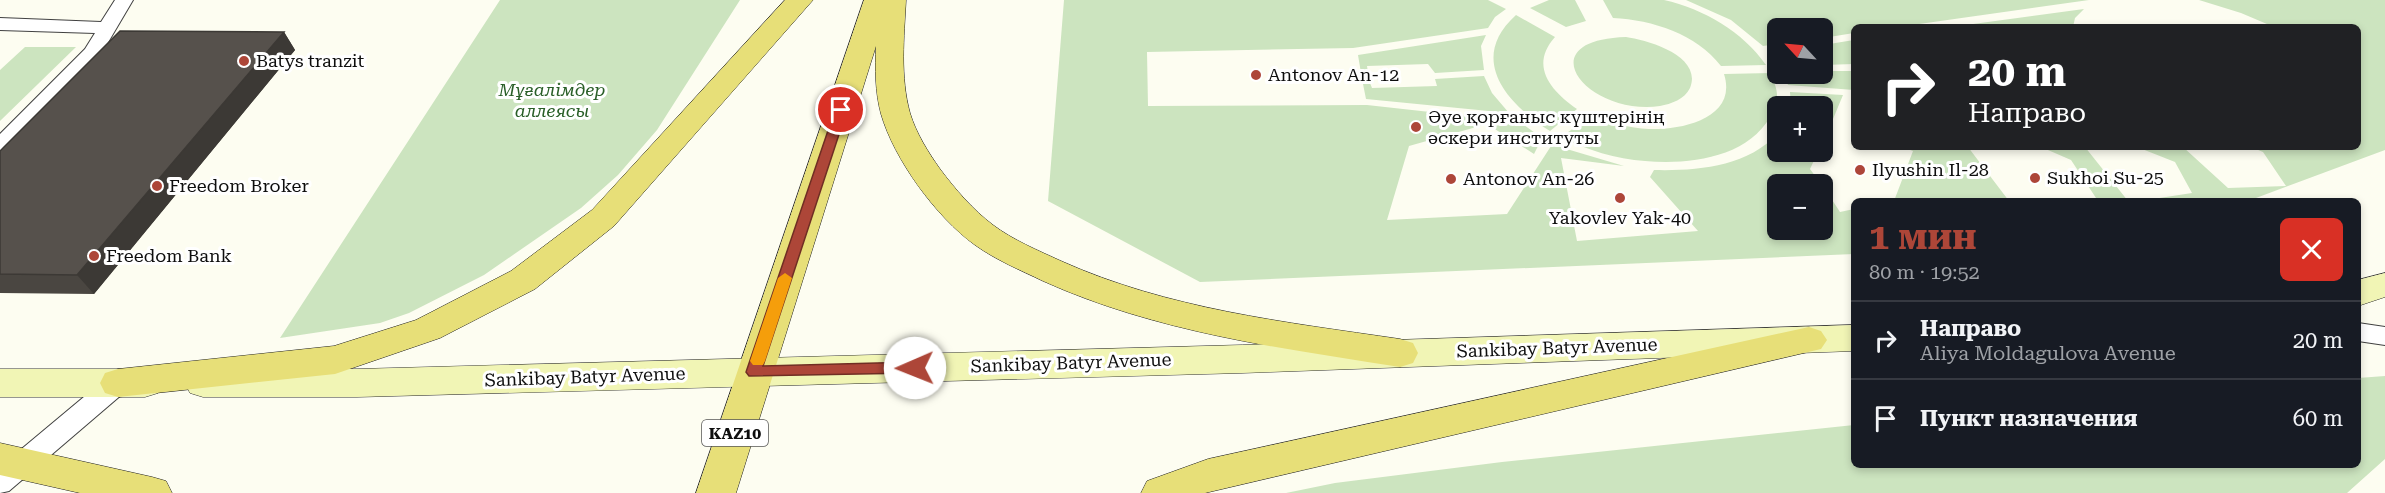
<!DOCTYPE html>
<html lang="ru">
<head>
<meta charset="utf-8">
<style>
	:root { --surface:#171b24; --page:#20242c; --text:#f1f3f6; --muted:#9ea1a6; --line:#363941; --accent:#ad4638 }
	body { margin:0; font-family:"Roboto Serif",serif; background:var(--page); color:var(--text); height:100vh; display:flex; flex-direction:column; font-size:22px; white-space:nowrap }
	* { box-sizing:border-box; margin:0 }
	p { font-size:20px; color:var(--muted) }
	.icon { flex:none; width:33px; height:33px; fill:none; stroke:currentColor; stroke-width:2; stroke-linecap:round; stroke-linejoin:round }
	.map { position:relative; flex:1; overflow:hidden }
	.drawer { position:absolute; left:1851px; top:198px; width:510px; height:270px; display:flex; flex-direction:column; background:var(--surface); border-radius:9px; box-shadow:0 3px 9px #0003 }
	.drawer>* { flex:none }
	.banner { position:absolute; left:1851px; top:24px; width:510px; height:126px; border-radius:9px; box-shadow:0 3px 9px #0003; background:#202124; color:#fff; overflow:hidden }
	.needle { width:39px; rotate:296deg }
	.controls { position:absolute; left:1767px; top:18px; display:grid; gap:12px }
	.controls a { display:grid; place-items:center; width:66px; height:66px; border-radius:9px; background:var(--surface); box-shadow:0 3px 9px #0003; font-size:30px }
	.pin { position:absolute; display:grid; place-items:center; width:51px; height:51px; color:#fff; margin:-26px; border:3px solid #fff; border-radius:50%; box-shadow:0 2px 6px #0007 }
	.me { position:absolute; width:66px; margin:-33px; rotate:269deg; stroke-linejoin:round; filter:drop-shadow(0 0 4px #0008) }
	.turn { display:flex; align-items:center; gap:21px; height:126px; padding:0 18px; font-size:27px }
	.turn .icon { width:78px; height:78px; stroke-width:2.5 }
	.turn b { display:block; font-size:42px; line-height:51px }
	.round { display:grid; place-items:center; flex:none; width:63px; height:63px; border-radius:9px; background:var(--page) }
	.headline { display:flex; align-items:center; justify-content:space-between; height:102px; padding:0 18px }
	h1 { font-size:36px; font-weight:700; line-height:45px; color:var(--accent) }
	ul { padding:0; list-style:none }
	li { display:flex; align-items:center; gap:18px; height:78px; padding:0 18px; border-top:2px solid var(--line) }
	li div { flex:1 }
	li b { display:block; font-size:22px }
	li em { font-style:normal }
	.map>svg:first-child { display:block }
	.green { fill:#cce4bf }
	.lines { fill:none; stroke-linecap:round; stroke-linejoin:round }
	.lane-casing { stroke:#414141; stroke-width:2 }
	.secondary-casing { stroke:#303030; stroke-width:1 }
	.primary-casing { stroke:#1f1f1f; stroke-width:1 }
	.lane { fill:#fff; fill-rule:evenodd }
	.secondary { fill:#f1f5b5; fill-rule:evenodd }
	.primary { fill:#e7df78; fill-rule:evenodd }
	.wall { fill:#4a4641 }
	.shaded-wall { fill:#3c3935 }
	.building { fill:#56514c; stroke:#3c3935; stroke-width:1.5 }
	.route { fill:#ad4638; stroke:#702e24; stroke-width:1.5 }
	.slow { fill:#f59e0b }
	.poi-dot { fill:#ad4638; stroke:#fff; stroke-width:2 }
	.labels { text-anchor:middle; stroke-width:6; stroke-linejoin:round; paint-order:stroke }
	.shield { fill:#fff; stroke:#565656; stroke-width:1.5 }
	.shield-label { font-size:16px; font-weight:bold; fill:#0e0e0e }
	.poi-label { font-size:18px; fill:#0e0e0e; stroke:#fff; text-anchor:start }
	.park-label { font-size:18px; font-style:italic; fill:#295e27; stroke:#fff }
	.street-label { font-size:18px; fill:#0e0e0e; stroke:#fff }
</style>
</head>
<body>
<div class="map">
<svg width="2385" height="493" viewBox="0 0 2385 493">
	<rect width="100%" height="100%" fill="#fdfdf1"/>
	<!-- green -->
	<path class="green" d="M500,0H740L657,130L618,175L581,208L484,275L409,313L380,323L280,338Z
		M1064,0H1488L1506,9L1495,17L1488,28L1353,48L1147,52L1148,106L1367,105L1520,122L1542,138L1534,154L1487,124L1409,146L1387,220L1507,214L1553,143L1570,150L1624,166L1561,158L1577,241L1698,231L1650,177L1654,170C1696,171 1747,167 1777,134L1778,152H1818L1810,169L1821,184H1778V230H1822L1823,186L1840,212L1854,209V254L1200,282L1048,201Z
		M1549,0H1575L1586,21L1566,27L1530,8Z
		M1603,0C1622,0 1646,0 1664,0C1704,9 1743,32 1766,65L1721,66C1696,34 1653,20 1613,18Z
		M1686,0H2089L1898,27H1854V33L1823,38L1822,28H1778L1777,44L1763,46L1731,20Z
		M2199,0H2385V150L2248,201H2140L2192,193L2175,162L2137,147H2183L2228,188L2286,186L2263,152L2251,147H2358V27H2274L2241,13Z
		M2084,9L2075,18L2073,27H1951Z
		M1516,15L1555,37C1529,66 1551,91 1577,109L1550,131C1507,104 1467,59 1516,15Z
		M1486,35L1481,46L1484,70L1435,73L1428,64L1367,66L1368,73H1361L1358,55Z
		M1626,37C1648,40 1703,56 1690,88C1685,99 1671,104 1660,106C1587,116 1526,40 1626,37Z
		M1854,40V64L1823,65V45Z
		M25,47H76L0,121V70Z
		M1823,71H1854V90L1788,85L1783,74H1822Z
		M1771,73C1773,80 1777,88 1777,95C1777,102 1773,111 1770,117C1747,158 1688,165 1645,161C1616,159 1587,150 1561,137L1591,116C1610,123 1629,128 1649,129C1682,130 1738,118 1724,74Z
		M1484,76L1492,93L1509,113L1366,99L1362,79L1368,78L1372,88L1437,86L1435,79Z
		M1790,92L1843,95L1823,143L1822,106H1791Z
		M1902,147H1968L2009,201H1894L1913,151Z
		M2041,147H2085L2128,201H2098L2071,160Z
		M2385,376V459L2347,493H1286L1335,483L1502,462L1854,425V465H2358V378Z"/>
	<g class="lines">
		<defs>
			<path id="lane" d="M115,0H133L100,56L7,151L0,153V134L85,49L95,33L0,30V18L101,22Z
				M2358,323L2385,327V345L2358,341Z
				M118,373L127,376L130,383L127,390L9,491L0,493V467L109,376Z"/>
			<path id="secondary" d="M2385,273V297L2358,306V280Z
				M1854,325V351L1242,373L357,397H203L190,393L185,383L190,373L203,369H357L1242,345Z
				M0,369H145L158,373L163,383L158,393L145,397H0Z"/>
			<path id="primary" d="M785,0H813L614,226L535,289L440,338L335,374L118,397L105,393L100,383L105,373L118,369L334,346L416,320L511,271L592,210Z
				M864,0H906C904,37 900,77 910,113C916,133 928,152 940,169C955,189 973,210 993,225C1013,240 1037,250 1061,261C1168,309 1284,322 1400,339L1413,343L1418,353L1413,363L1400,367C1279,348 1156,332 1043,281C1020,270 996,260 975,245C936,217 894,159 881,114C875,92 875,68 876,46L736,493H696Z
				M1809,327L1821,331L1827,340L1821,349L1205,493H1141L1147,481L1208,459Z
				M0,443L152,477L166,481L172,493H80L0,475Z"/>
		</defs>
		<!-- lane casing -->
		<use href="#lane" class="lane-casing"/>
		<!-- secondary casing -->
		<use href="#secondary" class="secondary-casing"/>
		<!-- primary casing -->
		<use href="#primary" class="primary-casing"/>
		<!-- lane -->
		<use href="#lane" class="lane"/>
		<!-- secondary -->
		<use href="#secondary" class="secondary"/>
		<!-- primary -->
		<use href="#primary" class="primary"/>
	</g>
	<!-- wall -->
	<path class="wall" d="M284,32L295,50L94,294L0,293V151Z"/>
	<!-- shaded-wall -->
	<path class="shaded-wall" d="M284,32L295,50L94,294L77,275Z"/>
	<!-- building -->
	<path class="building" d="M120,31L284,32L77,275L0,274V151Z"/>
	<!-- route -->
	<path class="route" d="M841,106L847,110L763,366L915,362L920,364L922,368L920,372L915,373L749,376L746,372L835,110Z"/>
	<!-- slow -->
	<path class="slow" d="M785,273L792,278L765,361L763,365H753L750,361L778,278Z"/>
	<!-- markers -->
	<g class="poi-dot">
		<circle cx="244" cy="61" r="6"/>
		<circle cx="1256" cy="75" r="6"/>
		<circle cx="1416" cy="127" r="6"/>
		<circle cx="1860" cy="170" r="6"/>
		<circle cx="2035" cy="178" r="6"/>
		<circle cx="1451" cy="179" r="6"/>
		<circle cx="157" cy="186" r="6"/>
		<circle cx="1620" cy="198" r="6"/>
		<circle cx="94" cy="256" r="6"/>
	</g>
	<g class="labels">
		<!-- shield labels -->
		<rect class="shield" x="702" y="420" width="66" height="26" rx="4.5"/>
		<g class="shield-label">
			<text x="735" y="439">KAZ10</text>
		</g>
		<!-- poi labels -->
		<g class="poi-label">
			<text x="256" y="67">Batys tranzit</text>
			<text x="1268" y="81">Antonov An-12</text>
			<text x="1428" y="123">Әуе қорғаныс күштерінің<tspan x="1428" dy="21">әскери институты</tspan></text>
			<text x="1872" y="176">Ilyushin Il-28</text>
			<text x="2047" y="184">Sukhoi Su-25</text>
			<text x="1463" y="185">Antonov An-26</text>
			<text x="169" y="192">Freedom Broker</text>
			<text x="1620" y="224" text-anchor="middle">Yakovlev Yak-40</text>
			<text x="106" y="262">Freedom Bank</text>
		</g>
		<!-- park labels -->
		<g class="park-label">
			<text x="552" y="96">Мұғалімдер<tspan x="552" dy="21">аллеясы</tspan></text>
		</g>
		<!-- street labels -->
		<g class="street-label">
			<text transform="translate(1557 348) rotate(-2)" y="6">Sankibay Batyr Avenue</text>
			<text transform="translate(1071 363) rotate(-2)" y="6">Sankibay Batyr Avenue</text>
			<text transform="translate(585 377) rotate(-2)" y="6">Sankibay Batyr Avenue</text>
		</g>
	</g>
</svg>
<div class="controls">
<a><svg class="needle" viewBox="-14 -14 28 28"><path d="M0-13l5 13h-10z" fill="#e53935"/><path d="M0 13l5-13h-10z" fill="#9ea1a6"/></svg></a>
<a>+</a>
<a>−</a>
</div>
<div class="pin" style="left:841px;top:110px;background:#d93025"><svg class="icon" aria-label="arrive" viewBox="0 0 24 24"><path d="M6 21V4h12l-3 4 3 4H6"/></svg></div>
<svg class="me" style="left:915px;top:368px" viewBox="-20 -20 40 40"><circle r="19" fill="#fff"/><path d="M0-13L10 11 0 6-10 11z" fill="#ad4638"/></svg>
<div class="banner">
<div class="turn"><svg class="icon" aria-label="right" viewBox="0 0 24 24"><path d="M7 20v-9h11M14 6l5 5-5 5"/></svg><div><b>20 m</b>Направо</div></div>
</div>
<section class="drawer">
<div class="headline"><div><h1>1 мин</h1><p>80 m · 19:52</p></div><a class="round" style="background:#d93025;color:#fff"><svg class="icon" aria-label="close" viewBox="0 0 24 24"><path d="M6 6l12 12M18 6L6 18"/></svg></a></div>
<ul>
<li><svg class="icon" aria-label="right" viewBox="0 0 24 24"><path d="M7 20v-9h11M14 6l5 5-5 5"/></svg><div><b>Направо</b><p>Aliya Moldagulova Avenue</p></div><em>20 m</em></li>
<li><svg class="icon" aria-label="arrive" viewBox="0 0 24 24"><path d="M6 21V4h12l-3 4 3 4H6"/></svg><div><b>Пункт назначения</b></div><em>60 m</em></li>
</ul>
</section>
</div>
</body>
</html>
